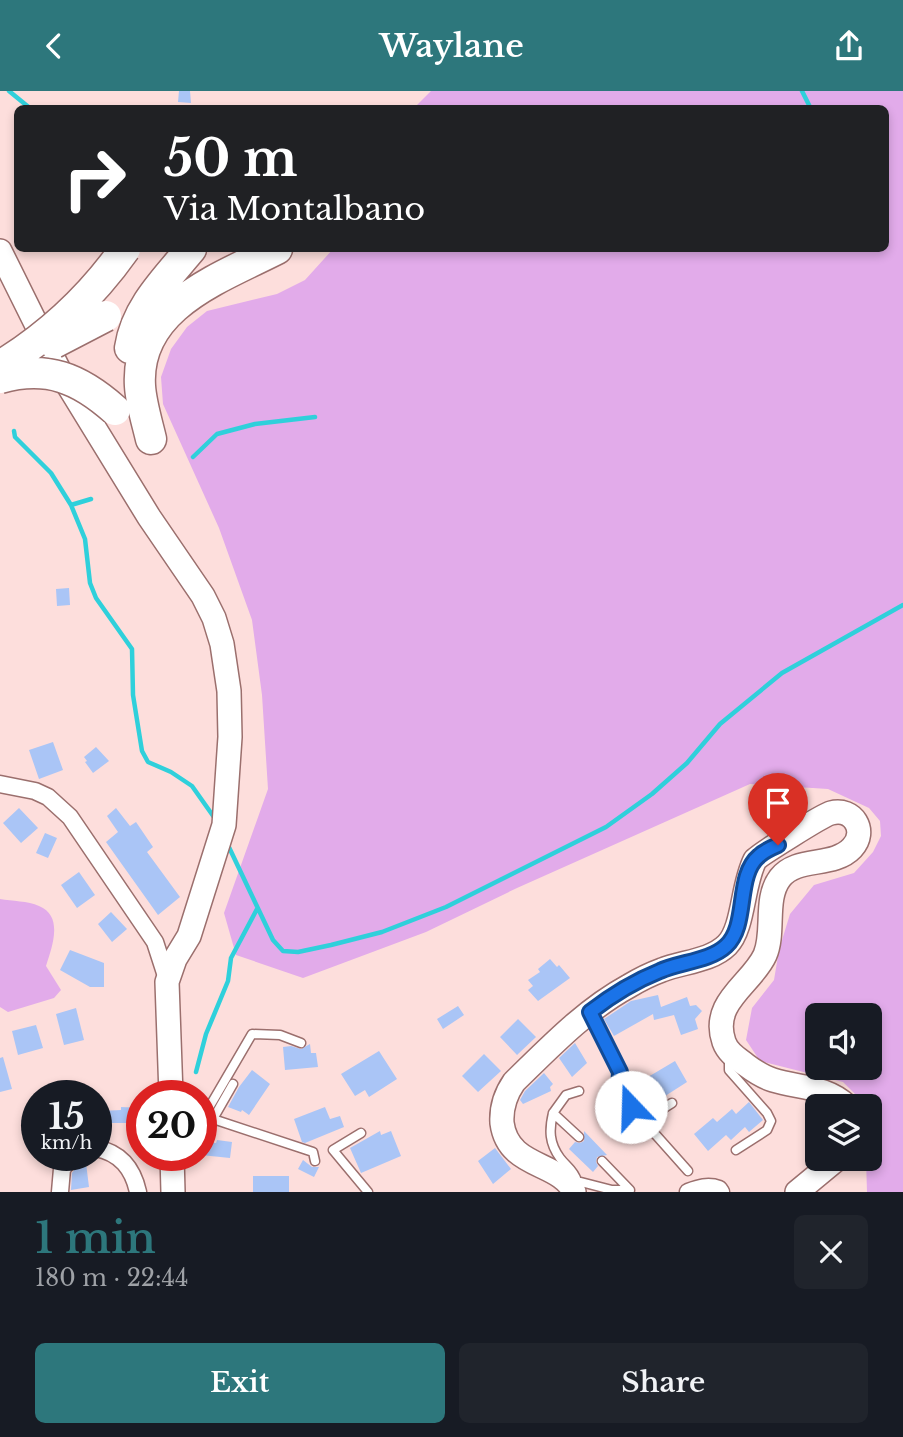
<!DOCTYPE html>
<html lang="en">
<head>
<meta charset="utf-8">
<style>
	:root { --surface:#171b24; --page:#20242c; --text:#f1f3f6; --muted:#9ea1a6; --accent:#2d777c }
	body { margin:0; font-family:"Libre Baskerville",serif; background:var(--page); color:var(--text); height:100vh; display:flex; flex-direction:column; font-size:26px; white-space:nowrap }
	* { box-sizing:border-box; margin:0 }
	p { font-size:23px; color:var(--muted) }
	.icon { flex:none; width:38px; height:38px; fill:none; stroke:currentColor; stroke-width:2; stroke-linecap:round; stroke-linejoin:round }
	.map { position:relative; height:1101px; overflow:hidden }
	.drawer { display:flex; flex-direction:column; background:var(--surface); flex:1 }
	.drawer>* { flex:none }
	.banner { position:absolute; left:14px; top:14px; width:875px; height:147px; border-radius:10px; box-shadow:0 4px 10px #0003; background:#202124; color:#fff; overflow:hidden }
	.tools { position:absolute; left:805px; top:912px; display:grid; gap:14px }
	.tools a { display:grid; place-items:center; width:77px; height:77px; border-radius:10px; background:var(--surface); box-shadow:0 4px 10px #0003; font-size:35px }
	.speed { position:absolute; left:21px; top:989px; display:flex; gap:14px; font-size:35px; font-weight:700; text-align:center }
	.speed>* { display:grid; place-content:center; width:91px; height:91px; border-radius:50%; background:var(--surface); box-shadow:0 4px 10px #0003; line-height:1 }
	.speed small { font-size:18px; font-weight:400 }
	.speed .limit { border:10px solid #d22; background:#fff; color:#111 }
	.pin { position:absolute; display:grid; place-items:center; width:60px; height:60px; color:#fff; margin:-72px -30px; border-radius:50% 50% 50% 0; rotate:-45deg; box-shadow:0 0 7px #0007 }
	.pin .icon { rotate:45deg }
	.me { position:absolute; width:77px; margin:-38px; rotate:339deg; stroke-linejoin:round; filter:drop-shadow(0 0 5px #0008) }
	.turn { display:flex; align-items:center; gap:24px; height:147px; padding:0 35px; font-size:32px }
	.turn .icon { width:91px; height:91px; stroke-width:2.5 }
	.turn b { display:block; font-size:49px; line-height:60px }
	.round { display:grid; place-items:center; flex:none; width:74px; height:74px; border-radius:10px; background:var(--page) }
	.overview { display:flex; align-items:center; justify-content:space-between; height:119px; padding:0 35px }
	h1 { font-size:42px; font-weight:600; line-height:52px; color:var(--accent) }
	.cta { display:flex; gap:14px; margin-top:auto; padding:14px 35px }
	.cta a { flex:1; height:80px; border-radius:10px; background:var(--accent); color:#fff; font-size:28px; font-weight:600; line-height:80px; text-align:center }
	.cta a+a { background:var(--page); color:var(--text) }
	header { display:flex; justify-content:space-between; align-items:center; height:91px; padding:0 35px; background:var(--accent); color:#fff; font-size:32px; font-weight:600 }
	.map>svg:first-child { display:block }
	.green { fill:#e2abea; fill-rule:evenodd }
	.lines { fill:none; stroke-linecap:round; stroke-linejoin:round }
	.stream { stroke:#2fd0db; stroke-width:4.5 }
	.building { fill:#aac5f6 }
	.lane-casing { stroke:#9b6f6d; stroke-width:11 }
	.street-casing { stroke:#9b6f6d; stroke-width:19 }
	.secondary-casing { stroke:#9b6f6d; stroke-width:26 }
	.highway-casing { stroke:#9b6f6d; stroke-width:33 }
	.lane { stroke:#fff; stroke-width:8 }
	.street { stroke:#fff; stroke-width:16 }
	.secondary { stroke:#fff; stroke-width:23 }
	.highway { stroke:#fff; stroke-width:30 }
	.highway-bridge-casing { stroke:#9b6f6d; stroke-width:33; stroke-linecap:butt }
	.highway-bridge { stroke:#fff; stroke-width:30 }
	.route-casing { stroke:#114b97; stroke-width:18 }
	.route { stroke:#1a73e8; stroke-width:12 }
</style>
</head>
<body>
<header><svg class="icon" aria-label="back" viewBox="0 0 24 24"><path d="M15 5l-7 7 7 7"/></svg>Waylane<svg class="icon" aria-label="share" viewBox="0 0 24 24"><path d="M12 15V3M7 8l5-5 5 5M5 13v7h14v-7"/></svg></header>
<div class="map">
<svg width="903" height="1101" viewBox="0 0 903 1101">
	<rect width="100%" height="100%" fill="#fddedc"/>
	<!-- green -->
	<path class="green" d="M431,0H903V1101H867L866,1068H870V1062L879,1049L878,1026L843,991L760,970L746,949L752,917L774,889L779,859L790,823L814,794L854,782L873,761L881,745L880,730L869,717L828,698L750,693L517,797L426,841L303,887L236,864L224,822L268,698L262,604L252,529L219,437L163,313L161,286L171,258L187,236L207,220L277,203L305,189L333,158H886V18L414,17ZM817,924H870V976H817Z
		M0,808C12,810 28,810 39,815C64,825 52,856 46,875L61,899L54,907L8,921L0,916Z"/>
	<g class="lines">
		<!-- stream -->
		<path class="stream" d="M9,0L31,18
			M802,0L811,18
			M14,340L15,346L51,382L71,414L85,448L90,492L96,507L132,558L133,604L142,660L148,671L171,681L192,695L216,729
			M193,366L217,343L255,333L315,326
			M71,414L91,408
			M227,752L273,849L283,860L298,861L331,854L382,841L446,816L606,736L652,703L687,672L720,633L782,582L903,514
			M196,981L206,943L228,890L231,867L257,818"/>
	</g>
	<!-- building -->
	<path class="building" d="M179,0H190L191,12L178,11Z
		M69,497L70,514L57,515L56,498Z
		M53,651L63,679L39,688L29,659Z
		M96,656L109,670L93,682L85,671L87,670L84,666Z
		M19,717L38,737L21,752L3,732Z
		M116,717L130,735L136,731L153,756L147,761L180,806L158,824L106,751L118,741L107,725Z
		M45,742L57,747L48,767L36,762Z
		M79,781L95,804L77,817L61,794Z
		M111,821L127,838L112,851L98,833Z
		M70,859L104,872V896H90L60,879Z
		M550,868L557,876L559,874L570,887L538,910L528,899L533,895L528,889L540,881L538,878Z
		M658,904L661,916L687,906L690,915L696,914L702,920L695,928L698,938L681,944L674,924L654,929L653,923L614,945L604,928L631,910Z
		M458,915L464,924L443,938L437,928Z
		M76,917L84,949L64,954L56,923Z
		M518,928L536,946L517,964L500,946Z
		M36,934L43,957L18,964L12,940Z
		M575,952L587,972L572,986L559,967Z
		M310,953L311,962H316L318,976L285,979L283,956L291,955L301,958Z
		M379,960L397,988L369,1006L365,999L355,1005L341,983Z
		M484,963L501,980L478,1001L462,985Z
		M3,966L12,998L0,1001V967Z
		M675,970L687,991L662,1007L648,986Z
		M252,979L270,993L249,1024L242,1019L241,1021L228,1016L239,996Z
		M544,982L553,993L550,996L551,1000L523,1013L520,1009L525,1000Z
		M749,1011L763,1029L749,1041L745,1036L731,1049L726,1044L708,1060L694,1043L713,1027L717,1031L732,1018L736,1023Z
		M121,1016L142,1017V1032H101V1020L121,1019Z
		M325,1016L330,1028L340,1025L344,1036L305,1052L302,1051L294,1028Z
		M380,1040L381,1044L391,1040L401,1065L361,1082L350,1057Z
		M584,1040L607,1064L597,1066L596,1071L598,1075L593,1081L569,1058L575,1051L580,1052L584,1050Z
		M217,1049L232,1051L230,1067L201,1064V1050L216,1052Z
		M495,1057L511,1078L493,1093L478,1070Z
		M303,1069L312,1076H319L314,1086L298,1078Z
		M86,1072L89,1096L71,1099L72,1082L79,1073Z
		M253,1085H289V1101H253Z"/>
	<g class="lines">
		<defs>
			<path id="lane" d="M591,923L620,981L619,999L623,1007L688,1080
				M729,968V979L767,1022L771,1030L767,1039L736,1059
				M620,981L636,1007L649,1018L664,1017L672,1012
				M553,1022L566,1004L579,1000
				M201,1023L207,1020L252,943L280,944L301,952
				M213,1028L233,993
				M201,1033L213,1028L313,1061L315,1070
				M361,1042L333,1059L368,1101
				M577,1090C574,1079 566,1075 560,1067C549,1052 549,1039 553,1022L579,1046
				M577,1090L612,1099H630L602,1070"/>
			<path id="street" d="M0,693L35,700L48,706L70,726L155,851L167,888
				M96,1057C121,1062 133,1078 138,1101
				M60,1101L62,1078L73,1064
				M688,1101C699,1097 708,1094 719,1098L721,1101"/>
			<path id="secondary" d="M0,160L60,281L149,426L203,505L214,527L222,553L229,600L230,646L224,734L189,845L175,868L167,891L171,1004
				M172,1064L173,1101
				M574,1101C560,1070 508,1078 502,1032C501,1016 505,1004 514,991C550,956 585,919 629,895C639,889 651,883 662,879C682,871 711,870 727,854C744,837 742,794 755,769C759,764 823,724 831,722C853,716 868,740 852,757C833,777 797,765 780,787C764,808 775,841 765,864C752,893 710,911 724,951C728,962 737,967 746,974C754,980 763,986 773,989C799,997 826,995 847,1015
				M797,1101L837,1068"/>
			<path id="highway" d="M130,257C136,217 166,188 191,158
				M151,348C147,331 141,312 140,295C135,216 220,187 277,158"/>
		</defs>
		<!-- lane casing -->
		<use href="#lane" class="lane-casing"/>
		<!-- street casing -->
		<use href="#street" class="street-casing"/>
		<!-- secondary casing -->
		<use href="#secondary" class="secondary-casing"/>
		<!-- highway casing -->
		<use href="#highway" class="highway-casing"/>
		<!-- lane -->
		<use href="#lane" class="lane"/>
		<!-- street -->
		<use href="#street" class="street"/>
		<!-- secondary -->
		<use href="#secondary" class="secondary"/>
		<!-- highway -->
		<use href="#highway" class="highway"/>
		<defs>
			<path id="highway-bridge" d="M54,252L106,225
				M0,275C51,244 91,206 125,158
				M0,287C47,274 79,287 115,319"/>
		</defs>
		<!-- highway-bridge casing -->
		<use href="#highway-bridge" class="highway-bridge-casing"/>
		<!-- highway-bridge -->
		<use href="#highway-bridge" class="highway-bridge"/>
	</g>
	<g class="lines">
		<defs>
			<path id="route" d="M631,1016L619,999L620,981L590,921C612,904 635,890 660,880C680,871 710,870 726,855C749,834 735,785 759,765C764,760 771,757 778,754"/>
		</defs>
		<!-- route casing -->
		<use href="#route" class="route-casing"/>
		<!-- route -->
		<use href="#route" class="route"/>
	</g>
</svg>
<div class="tools">
<a><svg class="icon" aria-label="sound" viewBox="0 0 24 24"><path d="M4 9h4l5-4v14l-5-4H4zM17 9q2 3 0 6"/></svg></a>
<a><svg class="icon" aria-label="layers" viewBox="0 0 24 24"><path d="M12 4l9 5-9 5-9-5zM3 14l9 5 9-5"/></svg></a>
</div>
<div class="speed"><div>15<small>km/h</small></div><div class="limit">20</div></div>
<div class="pin" style="left:778px;top:754px;background:#d93025"><svg class="icon" aria-label="arrive" viewBox="0 0 24 24"><path d="M6 21V4h12l-3 4 3 4H6"/></svg></div>
<svg class="me" style="left:631px;top:1016px" viewBox="-20 -20 40 40"><circle r="19" fill="#fff"/><path d="M0-13L10 11 0 6-10 11z" fill="#1a73e8"/></svg>
<div class="banner">
<div class="turn"><svg class="icon" aria-label="right" viewBox="0 0 24 24"><path d="M7 20v-9h11M14 6l5 5-5 5"/></svg><div><b>50 m</b>Via Montalbano</div></div>
</div>
</div>
<section class="drawer">
<div class="overview"><div><h1>1 min</h1><p>180 m · 22:44</p></div><a class="round"><svg class="icon" aria-label="close" viewBox="0 0 24 24"><path d="M6 6l12 12M18 6L6 18"/></svg></a></div>
<div class="cta"><a>Exit</a><a>Share</a></div>
</section>
</body>
</html>
